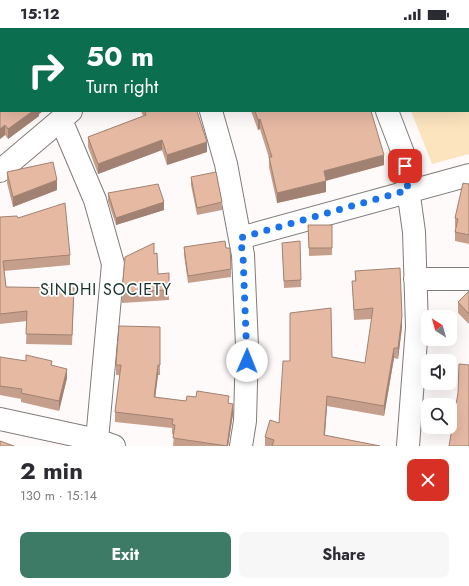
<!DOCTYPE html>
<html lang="en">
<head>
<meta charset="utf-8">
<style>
	:root { --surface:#fff; --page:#f7f7f7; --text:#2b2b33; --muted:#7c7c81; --accent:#3d7b67 }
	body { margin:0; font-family:Jost,sans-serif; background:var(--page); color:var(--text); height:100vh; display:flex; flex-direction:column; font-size:15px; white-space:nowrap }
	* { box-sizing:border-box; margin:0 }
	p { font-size:13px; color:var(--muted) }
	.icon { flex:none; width:22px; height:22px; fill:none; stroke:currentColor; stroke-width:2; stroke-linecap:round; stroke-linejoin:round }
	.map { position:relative; height:418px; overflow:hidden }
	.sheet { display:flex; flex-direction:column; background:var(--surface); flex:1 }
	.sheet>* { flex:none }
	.top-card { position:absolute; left:0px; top:0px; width:469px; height:84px; box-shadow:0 4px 16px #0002; background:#0b6e4f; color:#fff; overflow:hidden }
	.needle { width:26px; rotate:323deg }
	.fabs { position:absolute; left:421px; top:282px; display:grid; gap:8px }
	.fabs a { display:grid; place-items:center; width:36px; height:36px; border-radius:8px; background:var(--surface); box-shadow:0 4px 16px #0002; font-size:20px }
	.pin { position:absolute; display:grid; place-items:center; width:34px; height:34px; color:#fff; margin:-17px; border-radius:8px; box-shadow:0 2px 6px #0006 }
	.me { position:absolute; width:44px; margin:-22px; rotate:1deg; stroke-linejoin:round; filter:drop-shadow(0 0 3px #0008) }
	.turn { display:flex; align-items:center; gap:14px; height:84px; padding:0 20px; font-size:18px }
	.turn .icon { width:52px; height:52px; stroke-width:2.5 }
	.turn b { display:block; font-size:28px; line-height:34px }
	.round { display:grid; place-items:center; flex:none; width:42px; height:42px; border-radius:8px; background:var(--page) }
	.overview { display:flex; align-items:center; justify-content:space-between; height:68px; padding:0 20px }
	h1 { font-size:24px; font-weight:700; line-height:30px }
	.button { display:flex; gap:8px; margin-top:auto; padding:8px 20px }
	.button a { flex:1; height:46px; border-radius:8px; background:var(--accent); color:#fff; font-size:16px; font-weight:700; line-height:46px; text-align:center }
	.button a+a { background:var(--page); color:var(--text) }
	.status { display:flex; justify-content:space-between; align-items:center; height:28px; padding:0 20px; background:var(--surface); direction:ltr }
	.status svg { height:11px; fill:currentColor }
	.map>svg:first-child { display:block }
	.green { fill:#fce4bf }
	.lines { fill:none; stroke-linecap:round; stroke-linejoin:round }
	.minor-casing { stroke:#817b7b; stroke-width:24 }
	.minor { stroke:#fff; stroke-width:22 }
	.wall { fill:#c69f8c }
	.shaded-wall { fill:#a18272 }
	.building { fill:#e6b9a3; stroke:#a18272 }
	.route { stroke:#1a73e8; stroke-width:7; stroke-dasharray:0 12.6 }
	.labels { text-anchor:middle; stroke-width:3.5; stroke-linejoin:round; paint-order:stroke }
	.neighbourhood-label { font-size:16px; letter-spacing:1px; fill:#143128; stroke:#fff }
</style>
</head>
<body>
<div class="status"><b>15:12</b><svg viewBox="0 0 49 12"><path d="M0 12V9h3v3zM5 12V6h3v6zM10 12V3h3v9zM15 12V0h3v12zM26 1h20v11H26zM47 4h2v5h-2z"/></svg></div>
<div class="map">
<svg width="469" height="418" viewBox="0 0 469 418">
	<rect width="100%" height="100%" fill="#fffafa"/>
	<!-- green -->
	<path class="green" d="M380,0H469V126L432,136L411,83H468V1Z"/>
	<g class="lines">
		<defs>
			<path id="minor" d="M356,0V1
				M170,1L172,0
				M211,83L226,136L243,227L247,318L245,393L241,418
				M387,83L403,125L414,204L417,299L408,418
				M61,92L95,172L113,236L97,412L94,418
				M0,143L71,83
				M240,210L469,147
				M415,251H469
				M0,391L97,412L114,418"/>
		</defs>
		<!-- minor casing -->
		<use href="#minor" class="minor-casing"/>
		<!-- minor -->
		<use href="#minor" class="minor"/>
	</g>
	<!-- wall -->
	<path class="wall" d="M0,67L1,83H43L39,86V88L8,111L5,107L0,111Z
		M141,83H197L207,124L167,137L162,122L98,146L88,119V109L143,88Z
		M251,83H371L384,137L326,153V164L277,175L269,139V130L260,101L258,102Z
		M7,144L57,162L13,179L7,155Z
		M191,149L222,174V182L197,187L191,157Z
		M469,156V216L455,213V204L456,200L455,199V190Z
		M108,165L164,182L116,197L108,173Z
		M0,189L18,190L70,227V237L4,243L6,259L74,270L72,317L26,316L27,293L0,296Z
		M308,197H332V227L309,228Z
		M282,215L301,252V259L284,260Z
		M184,219L226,220L231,241V249L188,255L184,227Z
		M154,226L158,246L169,262V272L122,275V264Z
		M355,243L402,299L398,331L394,330L384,388L327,378L325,407L380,418H265V409L279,395L332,329L365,335L372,291L354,292L352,253H355Z
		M469,263V296L458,285V274Z
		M160,299V347H158L155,369L186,373L229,375L233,386L228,418H173L174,407L172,406V400L115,394V384L120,347H116V337Z
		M0,329L52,338L67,350L59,383L21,374V371L0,367Z"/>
	<!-- shaded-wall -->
	<path class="shaded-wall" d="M252,0H263V1H249Z
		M33,83H43L39,86V88L8,111V101Z
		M260,91V101L258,102V92Z
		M5,97V107L0,111V101Z
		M162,112V122L98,146V136Z
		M207,114V124L167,137V127Z
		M384,127V137L324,153V143Z
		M57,152V162L13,179V169Z
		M326,153V164L277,175V165Z
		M164,174V182L116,197V190Z
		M402,288V299L398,331V320Z
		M394,320V330L384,388V378Z
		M158,337V347L154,379V369Z
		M67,341V350L59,383V373Z
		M327,368V378L324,417V407Z
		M233,376V386L228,418H227Z"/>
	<!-- building -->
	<path class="building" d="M60,0H119L118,1H59Z
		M225,0H252L249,1H225Z
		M303,0H346L347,1H303Z
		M0,67H1V83H33L8,101L5,97L0,101Z
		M145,83H197L207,114L167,127L162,112L98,136L88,109L146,87Z
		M255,83H371L384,127L324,143L326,153L277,165L269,129H272L260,91L258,92Z
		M53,134L57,152L13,169L7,144Z
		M216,144L222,174L197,180L191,149Z
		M463,155L469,156V207L455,204L458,191L455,190Z
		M158,156L164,174L116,190L108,165Z
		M65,175L70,227L3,233L6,259L74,260L72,307L26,306L27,283L0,286V189L17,188L18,190Z
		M308,197H332V220H309Z
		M225,213L226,220H230L231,241L188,248L184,219Z
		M300,213L301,252L284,253L282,215Z
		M154,215V226L157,225L158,246L169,245V262L122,264L125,229Z
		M400,240L402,288L398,320H394L384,378L327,368L324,407L380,418H272L274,412L265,409L270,392L279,395L283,333H290V285L331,280L332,329L365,335L373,280L354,282L352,253H356L355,243Z
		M469,263V286L458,274Z
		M119,298L160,299V337H158L154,369L186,373L187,368L196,369L197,363L229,368L228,375L233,376L227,418L173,410L175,397L172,396L173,391L115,384L121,337H116Z
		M26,327L52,333L51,337L67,341L59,373L21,365L22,361L0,358V329L26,333Z
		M459,336L469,337V418H449L458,365Z
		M0,413L14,418H0Z"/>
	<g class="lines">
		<!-- route -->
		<path class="route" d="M247,333L243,227L240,210L408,162L405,138"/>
	</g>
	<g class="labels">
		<!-- neighbourhood labels -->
		<g class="neighbourhood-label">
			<text x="106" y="267">SINDHI SOCIETY</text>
		</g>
	</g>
</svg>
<div class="fabs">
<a><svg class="needle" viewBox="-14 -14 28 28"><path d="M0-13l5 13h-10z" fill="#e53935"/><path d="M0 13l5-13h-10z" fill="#7c7c81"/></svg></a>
<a><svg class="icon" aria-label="sound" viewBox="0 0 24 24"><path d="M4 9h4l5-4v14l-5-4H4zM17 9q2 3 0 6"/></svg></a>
<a><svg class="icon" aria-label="search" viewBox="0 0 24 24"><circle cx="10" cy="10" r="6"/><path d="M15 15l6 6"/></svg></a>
</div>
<div class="pin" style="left:405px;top:138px;background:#d93025"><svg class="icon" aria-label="arrive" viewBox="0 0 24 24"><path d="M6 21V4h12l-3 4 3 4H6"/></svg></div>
<svg class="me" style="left:247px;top:333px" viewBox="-20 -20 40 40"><circle r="19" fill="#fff"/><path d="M0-13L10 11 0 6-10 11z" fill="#1a73e8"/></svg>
<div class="top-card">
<div class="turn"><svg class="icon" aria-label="right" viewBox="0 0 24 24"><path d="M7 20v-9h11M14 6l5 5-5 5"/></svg><div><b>50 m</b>Turn right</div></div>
</div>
</div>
<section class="sheet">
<div class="overview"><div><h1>2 min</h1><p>130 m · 15:14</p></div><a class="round" style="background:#d93025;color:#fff"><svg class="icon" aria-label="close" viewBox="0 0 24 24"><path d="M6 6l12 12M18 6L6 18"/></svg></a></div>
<div class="button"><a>Exit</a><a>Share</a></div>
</section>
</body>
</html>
